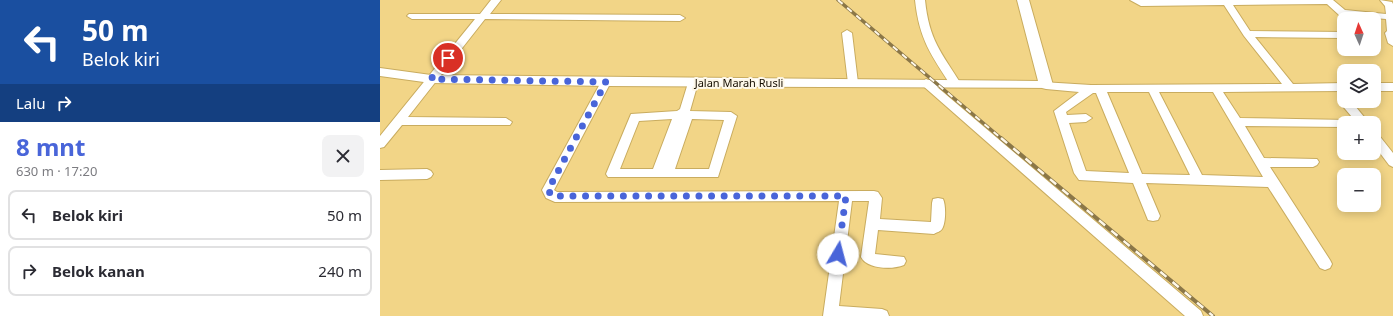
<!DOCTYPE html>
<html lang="id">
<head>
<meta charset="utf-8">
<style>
	:root { --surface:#fff; --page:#f2f2f3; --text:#2b2b33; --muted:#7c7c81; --line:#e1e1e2; --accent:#4965d9 }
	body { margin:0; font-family:"Noto Sans",sans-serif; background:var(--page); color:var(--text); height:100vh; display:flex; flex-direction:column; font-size:15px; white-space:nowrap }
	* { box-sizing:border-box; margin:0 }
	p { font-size:13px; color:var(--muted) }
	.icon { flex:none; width:22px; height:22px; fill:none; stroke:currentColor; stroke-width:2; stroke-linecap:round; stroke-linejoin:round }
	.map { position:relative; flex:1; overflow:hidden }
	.sheet { display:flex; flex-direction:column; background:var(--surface); width:380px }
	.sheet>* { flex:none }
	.banner { background:#1a4fa0; color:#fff; overflow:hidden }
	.needle { width:26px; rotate:357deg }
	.controls { position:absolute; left:957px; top:12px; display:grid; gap:8px }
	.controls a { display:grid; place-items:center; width:44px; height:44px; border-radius:8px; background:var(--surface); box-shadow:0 2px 10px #0003; font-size:20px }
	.pin { position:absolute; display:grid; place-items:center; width:34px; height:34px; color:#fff; margin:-17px; border:2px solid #fff; border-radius:50%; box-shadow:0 1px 4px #0007 }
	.me { position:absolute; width:44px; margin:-22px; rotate:8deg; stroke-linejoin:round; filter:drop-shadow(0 0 3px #0008) }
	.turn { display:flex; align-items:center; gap:14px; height:84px; padding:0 16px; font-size:18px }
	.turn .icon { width:52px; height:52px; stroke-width:2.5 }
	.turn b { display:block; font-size:28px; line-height:34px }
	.then { display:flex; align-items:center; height:38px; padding:0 16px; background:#0003; gap:8px; font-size:15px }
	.round { display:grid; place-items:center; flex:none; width:42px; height:42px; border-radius:8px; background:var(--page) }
	.head { display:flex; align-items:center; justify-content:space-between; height:68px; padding:0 16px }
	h1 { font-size:24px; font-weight:700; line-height:30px; color:var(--accent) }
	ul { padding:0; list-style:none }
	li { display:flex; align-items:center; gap:12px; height:50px; margin:0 8px 6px; padding:0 8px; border:2px solid var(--line); border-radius:8px }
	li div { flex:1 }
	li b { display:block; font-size:15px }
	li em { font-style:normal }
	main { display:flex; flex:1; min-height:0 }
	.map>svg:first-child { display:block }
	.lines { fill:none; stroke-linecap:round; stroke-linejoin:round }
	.minor-casing { stroke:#c9ac5f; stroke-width:2 }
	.major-casing { stroke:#c9ac5f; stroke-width:2 }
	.minor { fill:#fff; fill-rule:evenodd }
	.major { fill:#fff; fill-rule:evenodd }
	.rail-far1-casing { stroke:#8b7748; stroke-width:3.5 }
	.rail-casing { stroke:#8b7748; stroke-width:4 }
	.rail-far1 { stroke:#fef8e9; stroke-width:2; stroke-dasharray:6; stroke-linecap:butt }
	.rail { stroke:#fef8e9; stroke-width:2.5; stroke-dasharray:8; stroke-linecap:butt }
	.route { stroke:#4965d9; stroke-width:7; stroke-dasharray:0 12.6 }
	.labels { text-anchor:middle; stroke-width:4; stroke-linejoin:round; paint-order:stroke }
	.street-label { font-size:11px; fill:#150d00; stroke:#fef8e9 }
</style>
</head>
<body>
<main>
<section class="sheet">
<div class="banner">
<div class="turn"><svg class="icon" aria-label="left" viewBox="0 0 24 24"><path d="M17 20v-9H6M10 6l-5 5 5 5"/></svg><div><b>50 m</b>Belok kiri</div></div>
<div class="then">Lalu<svg class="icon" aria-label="right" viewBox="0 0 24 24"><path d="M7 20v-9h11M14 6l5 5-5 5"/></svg></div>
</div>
<div class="head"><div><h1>8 mnt</h1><p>630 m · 17:20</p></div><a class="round"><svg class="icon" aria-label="close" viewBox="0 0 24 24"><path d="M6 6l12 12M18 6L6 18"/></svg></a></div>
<ul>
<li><svg class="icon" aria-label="left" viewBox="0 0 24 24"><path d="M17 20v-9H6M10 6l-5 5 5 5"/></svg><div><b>Belok kiri</b></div><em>50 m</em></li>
<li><svg class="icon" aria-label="right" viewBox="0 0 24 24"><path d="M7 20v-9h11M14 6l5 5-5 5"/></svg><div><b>Belok kanan</b></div><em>240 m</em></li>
</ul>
</section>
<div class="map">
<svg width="1013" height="316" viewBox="0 0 1013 316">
	<rect width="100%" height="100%" fill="#f2d587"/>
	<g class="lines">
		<defs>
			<path id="minor" d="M111,0H121L110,14L300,15L305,18L300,21L105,19L28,117L126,118L132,122L130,125H22L4,147L0,148V136L95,19H32L27,16L29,14H100Z
				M535,0H545C549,40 561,52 581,84L580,87H572C551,55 539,39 535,0Z
				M750,0H953L965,10L1006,14L1005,6L1000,0L1012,2L1013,4V46L1008,43L1005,33L1007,31L1006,19L959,15L947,4L853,5L870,31L964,32V38L875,37L913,84L964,83V91L843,92L860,118L968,120L970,123H964V127L865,126L884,158L937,159L939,162L937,165L933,167H890L950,260L952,264L950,268L945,270L940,268L888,187L766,183L780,216L778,220L773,221L768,220L753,183L699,180L694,173L674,111L699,92L666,89L662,88L661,85L662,82L711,85L902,84L864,36L844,5L761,6ZM727,92H769L810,175L762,174ZM779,92H833L883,177L822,175ZM713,93H716L749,173L706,171L689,123L706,122L712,118L706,114L687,115L686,112Z
				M467,30L472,33L478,83L473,87L468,83L462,33Z
				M226,78L231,82L174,190L177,192L494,191L498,192L502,198L500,219L551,222L552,203L553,199L558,198L563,199C566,205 566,223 562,229C560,232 557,232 554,234L498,230L495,254L524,257L526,261L524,265C512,270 487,269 481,257L489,201H472L459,306L502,309L507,311L509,316H443L459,201L175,202L166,198L162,190L221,82Z
				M313,79L318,83L310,111L351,112L357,116L338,177H228L226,174L251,114L297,111L300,109L308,83ZM292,119L273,169H240L259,121ZM312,119L344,120L329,169H295Z
				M546,79L550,81L821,311L823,316H805L542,85L541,83Z
				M994,83H1013V91H994Z
				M961,98H964V101H971L989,123H977L961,104L960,101Z
				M994,133L998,134L1013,153V167L1009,165L994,145Z
				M47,169L51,171L53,174L51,177L47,179L0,180V170Z"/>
			<path id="major" d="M637,0H649L673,85L671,88L226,86L51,83L0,76V68L51,75L658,81Z"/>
		</defs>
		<!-- minor casing -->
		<use href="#minor" class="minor-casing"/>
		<!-- major casing -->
		<use href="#major" class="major-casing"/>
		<!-- minor -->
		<use href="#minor" class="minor"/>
		<!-- major -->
		<use href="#major" class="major"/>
		<defs>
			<path id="rail-far1" d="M458,0L622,139"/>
			<path id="rail" d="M621,138L833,316"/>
		</defs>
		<!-- rail-far1 casing -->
		<use href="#rail-far1" class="rail-far1-casing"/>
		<!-- rail casing -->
		<use href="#rail" class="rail-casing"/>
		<!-- rail-far1 -->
		<use href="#rail-far1" class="rail-far1"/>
		<!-- rail -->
		<use href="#rail" class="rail"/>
	</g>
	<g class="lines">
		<!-- route -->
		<path class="route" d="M68,58L51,79L226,82L168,190L172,196H466L458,254"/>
	</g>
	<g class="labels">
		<!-- street labels -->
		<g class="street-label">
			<text x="359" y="87">Jalan Marah Rusli</text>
		</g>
	</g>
</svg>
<div class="controls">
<a><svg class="needle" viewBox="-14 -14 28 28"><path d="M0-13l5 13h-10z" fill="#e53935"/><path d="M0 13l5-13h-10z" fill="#7c7c81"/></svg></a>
<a><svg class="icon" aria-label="layers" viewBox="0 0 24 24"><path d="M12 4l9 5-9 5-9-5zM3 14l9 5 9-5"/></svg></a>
<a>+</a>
<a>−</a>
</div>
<div class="pin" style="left:68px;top:58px;background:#d93025"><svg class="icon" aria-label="arrive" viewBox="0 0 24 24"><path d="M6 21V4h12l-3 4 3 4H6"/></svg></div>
<svg class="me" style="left:458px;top:254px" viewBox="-20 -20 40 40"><circle r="19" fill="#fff"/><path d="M0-13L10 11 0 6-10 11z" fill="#4965d9"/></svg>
</div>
</main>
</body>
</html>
